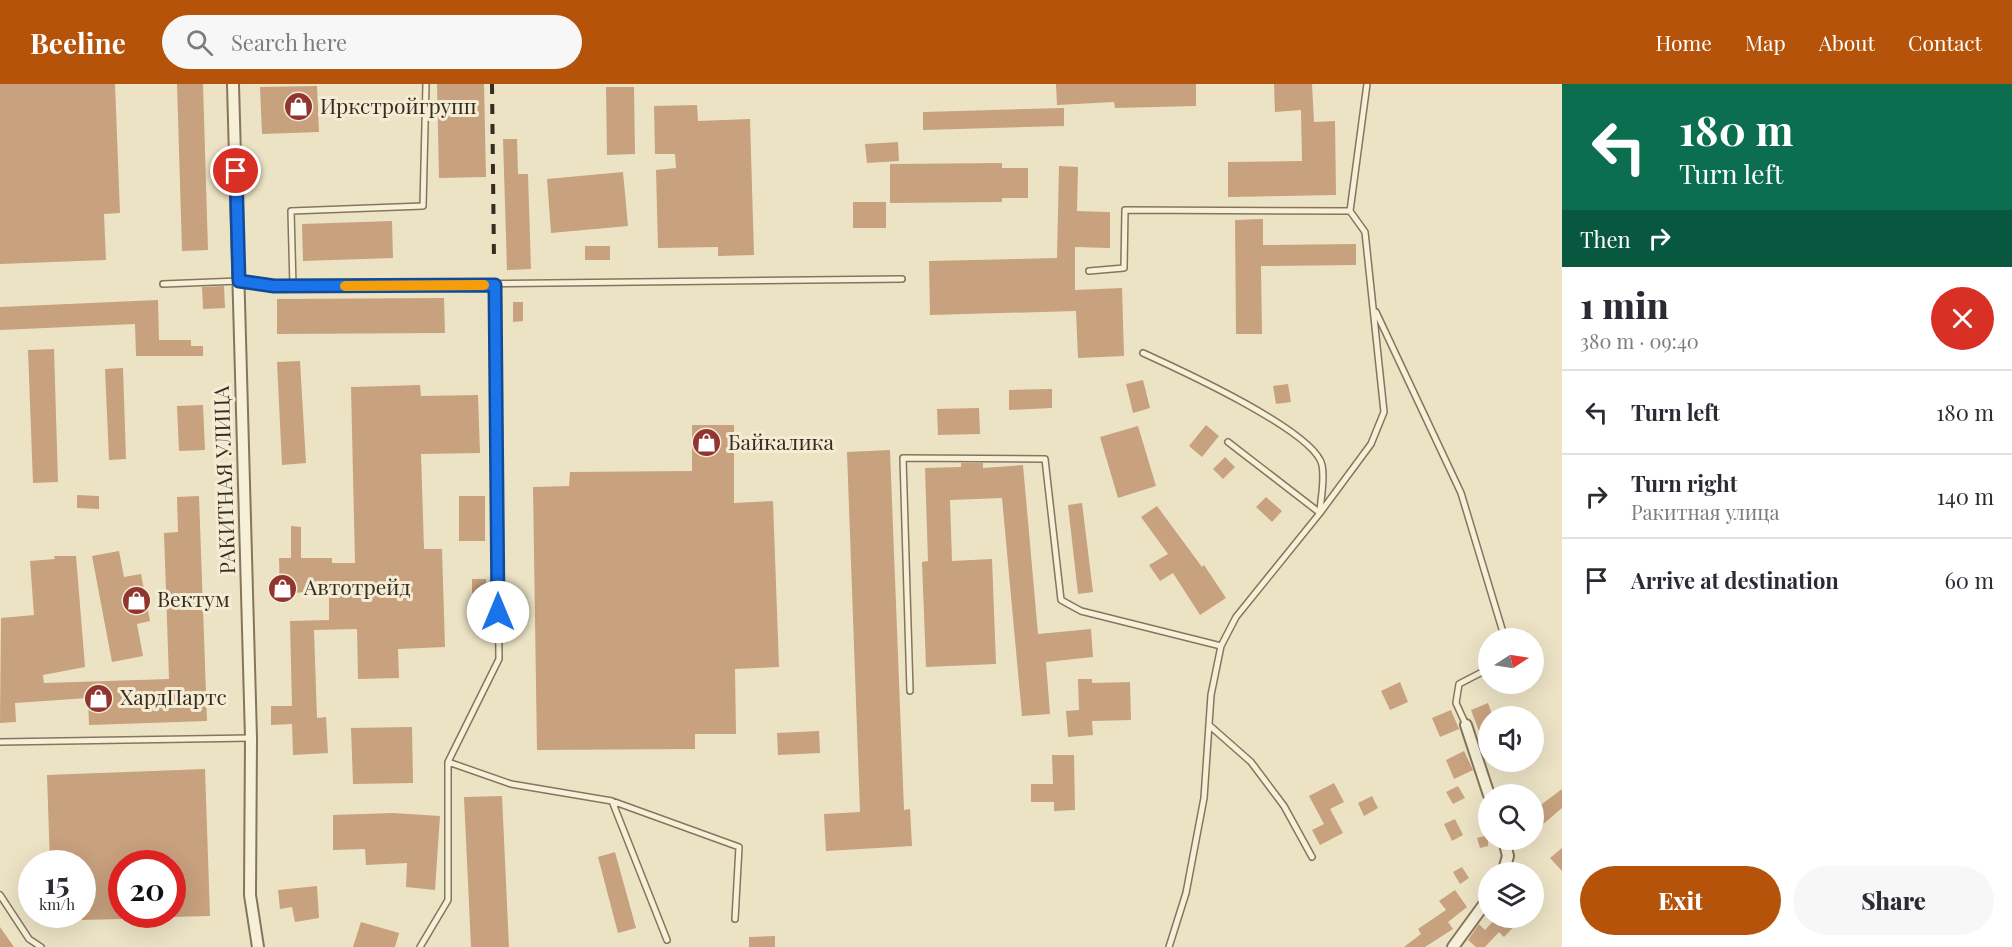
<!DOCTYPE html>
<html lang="en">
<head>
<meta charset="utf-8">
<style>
	:root { --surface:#fff; --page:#f7f7f7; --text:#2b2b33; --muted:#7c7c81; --line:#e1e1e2; --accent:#b45309 }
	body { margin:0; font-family:"Playfair Display",serif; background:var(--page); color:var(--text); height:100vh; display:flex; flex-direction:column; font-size:22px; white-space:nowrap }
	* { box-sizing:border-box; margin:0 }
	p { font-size:20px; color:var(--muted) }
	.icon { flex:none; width:33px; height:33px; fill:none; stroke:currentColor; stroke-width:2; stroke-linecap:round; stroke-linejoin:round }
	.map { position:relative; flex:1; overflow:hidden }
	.details { display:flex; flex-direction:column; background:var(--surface); width:450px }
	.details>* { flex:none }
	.guide { background:#0b6e4f; color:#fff; overflow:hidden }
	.needle { width:39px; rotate:78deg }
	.fabs { position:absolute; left:1478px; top:544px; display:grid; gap:12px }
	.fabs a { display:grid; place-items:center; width:66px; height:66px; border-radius:50%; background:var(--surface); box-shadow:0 6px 24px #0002; font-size:30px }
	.speed { position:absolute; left:18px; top:766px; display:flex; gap:12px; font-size:30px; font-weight:700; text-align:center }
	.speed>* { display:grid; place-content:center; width:78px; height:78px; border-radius:50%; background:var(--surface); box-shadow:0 6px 24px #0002; line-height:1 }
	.speed small { font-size:15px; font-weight:400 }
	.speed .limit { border:9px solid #d22; background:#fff; color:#111 }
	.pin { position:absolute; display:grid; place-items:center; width:51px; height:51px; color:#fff; margin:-26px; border:3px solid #fff; border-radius:50%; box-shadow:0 2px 6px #0007 }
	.me { position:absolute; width:66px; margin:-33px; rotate:0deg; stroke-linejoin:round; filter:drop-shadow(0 0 4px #0008) }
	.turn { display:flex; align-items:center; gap:21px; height:126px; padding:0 18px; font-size:27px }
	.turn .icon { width:78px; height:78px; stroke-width:2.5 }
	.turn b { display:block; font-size:42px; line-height:51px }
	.then { display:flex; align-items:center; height:57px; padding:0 18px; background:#0003; gap:12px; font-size:22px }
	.round { display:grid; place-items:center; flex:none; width:63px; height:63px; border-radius:32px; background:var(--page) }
	.headline { display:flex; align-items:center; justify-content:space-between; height:102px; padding:0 18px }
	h1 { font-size:36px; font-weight:800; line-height:45px }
	.action { display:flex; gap:12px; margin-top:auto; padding:12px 18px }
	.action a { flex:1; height:69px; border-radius:36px; background:var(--accent); color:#fff; font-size:24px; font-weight:800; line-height:69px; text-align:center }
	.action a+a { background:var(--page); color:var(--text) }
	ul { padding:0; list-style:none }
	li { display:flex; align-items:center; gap:18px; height:84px; padding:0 18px; border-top:2px solid var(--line) }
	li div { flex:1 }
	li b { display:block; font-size:22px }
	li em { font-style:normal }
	header { display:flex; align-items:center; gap:36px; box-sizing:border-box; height:84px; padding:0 30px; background:var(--accent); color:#fff }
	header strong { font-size:28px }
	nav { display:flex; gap:33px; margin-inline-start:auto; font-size:21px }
	.search { width:420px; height:54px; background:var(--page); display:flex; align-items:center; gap:15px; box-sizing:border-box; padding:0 21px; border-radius:33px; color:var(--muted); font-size:22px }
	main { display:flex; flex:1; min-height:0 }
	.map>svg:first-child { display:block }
	.building { fill:#c8a17e }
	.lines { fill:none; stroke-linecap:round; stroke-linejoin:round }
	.service-casing { stroke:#86755c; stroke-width:8 }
	.minor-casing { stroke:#86755c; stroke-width:14 }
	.service { stroke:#f7f0d8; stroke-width:5 }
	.minor { stroke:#f7f0d8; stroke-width:10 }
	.rail { stroke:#372c1f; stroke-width:4; stroke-dasharray:10 10; stroke-linecap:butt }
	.route-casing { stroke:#114b97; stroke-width:15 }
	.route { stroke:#1a73e8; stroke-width:10 }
	.slow { stroke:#f59e0b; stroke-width:10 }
	.labels { text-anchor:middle; stroke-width:6; stroke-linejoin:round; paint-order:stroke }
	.poi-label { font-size:21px; fill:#372c1f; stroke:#f4ecd5; text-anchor:start }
	.street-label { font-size:21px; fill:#372c1f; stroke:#f4ecd5 }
</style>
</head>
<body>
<header>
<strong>Beeline</strong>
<div class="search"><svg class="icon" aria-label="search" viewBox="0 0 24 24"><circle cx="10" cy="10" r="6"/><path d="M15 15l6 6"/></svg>Search here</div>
<nav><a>Home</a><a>Map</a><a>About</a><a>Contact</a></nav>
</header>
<main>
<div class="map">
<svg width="1562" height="863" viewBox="0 0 1562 863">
	<rect width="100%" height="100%" fill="#ece3c5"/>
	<!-- building -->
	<path class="building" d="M0,0H115L120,129L104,130L106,176L0,180Z
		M177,0H203L208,166L182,167Z
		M437,0H484L486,93L439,94Z
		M1056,0H1196V22L1115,24L1114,18L1057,21Z
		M1274,0H1312L1314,38L1335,37L1336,111L1228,113V78L1302,77L1301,26L1275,28Z
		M317,2L319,48L262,50L260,3Z
		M606,3H634L635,70L607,71Z
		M697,21L698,37L750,35L754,171L718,172V163L658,164L656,86L676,84L675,70H655L654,22Z
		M1064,24V42L923,46V28Z
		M503,55H517L518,90H528L531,185L507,186Z
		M898,58L899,77L867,79L865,60Z
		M1002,79V84H1028V114H1002V118L890,119V80Z
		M1059,82L1078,83L1077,127L1110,128V164L1075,163V206L1122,204L1124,272L1078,274L1076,227L930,231L929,177L1057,174Z
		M623,88L628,142L551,149L547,95Z
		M853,118H886V144H853Z
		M1263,135V161L1356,160V181L1261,182L1262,250H1236L1235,136Z
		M392,137L393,174L303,177L302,140Z
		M585,162H610V176H585Z
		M224,202L225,224L203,225L202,203Z
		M444,214L445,249L277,250V215Z
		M158,216L159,256H191V262H203V272H136L135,240L0,246V223Z
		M513,218H523V237L513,238Z
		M54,265L58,398L33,399L28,266Z
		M300,277L306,379L282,381L277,278Z
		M123,284L126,375L109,376L105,285Z
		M1143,296L1150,324L1133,329L1126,300Z
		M1288,300L1291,318L1276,320L1273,302Z
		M420,301L421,312L478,311L480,369L421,370L424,465H442L445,563L398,565L399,594L358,595L357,545L314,546L317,634L326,633L328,669L293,671L292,640L271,641V622H292L290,537L329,536V508L280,509L279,474H291V442L301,443V474H332V479H355L351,303Z
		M1052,305V324L1009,326V306Z
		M203,321L205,366L179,367L177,322Z
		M979,324L980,350L938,351L937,325Z
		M692,341H734V419L773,417L779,583L735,585L736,650H695V665L537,666L533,403L569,402L570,388L692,387Z
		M1206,341L1219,352L1202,373L1189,362Z
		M1138,342L1156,402L1118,414L1100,353Z
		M890,366L904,726L910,725L912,762L826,767L824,730L860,728L847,368Z
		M1225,373L1235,383L1223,395L1213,385Z
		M961,379H983V384L1023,381L1038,550L1091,545L1093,573L1046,578L1050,630L1022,632L1002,414L950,416L952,477L992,475L996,580L926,583L922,478L928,477L925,384L961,383Z
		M77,411L99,412V425L77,424Z
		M199,412L207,637L89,641L88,614L15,619L16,638L0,639L1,534L34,531L30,477L55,475L54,472H76L85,583L43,591L44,599L169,595L164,449L178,448L177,413Z
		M459,412H485V457H459Z
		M1266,413L1282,427L1272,438L1256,423Z
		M1082,419L1093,508L1078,510L1068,421Z
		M1157,422L1202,483L1204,481L1226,514L1200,531L1173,489L1160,497L1149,481L1168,470L1141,433Z
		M119,467L124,493L141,490L150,537L137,540L143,572L112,578L92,472Z
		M472,495H486V525H472Z
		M1078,595H1092V599L1130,598L1131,636L1092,637L1093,651L1068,653L1066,627L1079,626Z
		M1400,598L1408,618L1390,626L1381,607Z
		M1488,619L1493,633H1488V644L1479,647L1471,626Z
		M1451,626L1459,645L1440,653L1432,634Z
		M412,643L413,699L353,700L351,644Z
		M819,647L820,669L778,671L777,649Z
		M1464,667L1473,686L1454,695L1446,676Z
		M1052,671H1074L1075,726L1054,727V718H1031V700H1053Z
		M205,685L210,832L172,833V780H122V835L82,836V780H50L47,691Z
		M1334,699L1344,718L1330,725L1343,749L1320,761L1312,746L1324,740L1309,712Z
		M1458,702L1465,714L1453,720L1446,708Z
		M1562,705V724L1533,749V717L1538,723Z
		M502,712L509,863H471L464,713Z
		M1372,712L1378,724L1364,732L1358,719Z
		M393,729L440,732L435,806L406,803L407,779L366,781L365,765L333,766V731Z
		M1455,735L1463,751L1452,757L1444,740Z
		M1488,751V762L1480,764L1477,754Z
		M1562,764V787L1550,774Z
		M615,768L636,844L618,849L598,773Z
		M1462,783L1469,794L1460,800L1453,788Z
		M317,802L319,834L295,838L292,823L280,825L278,806Z
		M1455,806L1467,823L1448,838L1453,845L1425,863H1404L1421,850L1418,845L1446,826L1439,817Z
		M1496,834H1522L1504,853L1499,848L1485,863H1476L1468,856L1479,840L1485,846Z
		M361,838L399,849L395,863H353Z
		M0,843L14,863H0Z
		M775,852V863H749V853Z"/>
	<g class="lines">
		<defs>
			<path id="service" d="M1089,187L1124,184L1125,126L1350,127
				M163,200L239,197L275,202L902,195
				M293,202L291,127L423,122L426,0
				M1376,228L1461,409L1505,555
				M1143,269C1176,284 1315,347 1322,381C1325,395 1321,413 1320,427
				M1228,358L1320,429
				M910,607L903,374L1045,375L1061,516L1081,527L1221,562
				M1209,641L1251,678L1284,722L1312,773
				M1466,641L1456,619L1459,600L1488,585
				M0,658L251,654
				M448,678L511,700L612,717L667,856
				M612,717L739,763L735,835
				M0,811L29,855L41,863
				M420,863L448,816V678L499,575L495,201
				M1169,863L1186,809L1204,714L1211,611L1221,562L1236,533L1320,429L1371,360L1384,328L1365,148L1350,127L1367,0"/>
			<path id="minor" d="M233,0L251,654L250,811L258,863
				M1466,641L1489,711
				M1503,789L1508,772L1504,756
				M1453,863L1488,815"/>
		</defs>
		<!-- service casing -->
		<use href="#service" class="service-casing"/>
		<!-- minor casing -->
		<use href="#minor" class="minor-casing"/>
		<!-- service -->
		<use href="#service" class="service"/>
		<!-- minor -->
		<use href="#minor" class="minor"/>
		<!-- rail -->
		<path class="rail" d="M492,0L494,177"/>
	</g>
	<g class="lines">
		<defs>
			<path id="route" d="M236,87L239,197L274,202L495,201L498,528"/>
		</defs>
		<!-- route casing -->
		<use href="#route" class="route-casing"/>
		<!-- route -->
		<use href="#route" class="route"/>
		<!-- slow -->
		<path class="slow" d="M345,202L484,201"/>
	</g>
	<!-- icons -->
	<defs>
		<symbol id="shop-disc" viewBox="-11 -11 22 22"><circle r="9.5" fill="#913530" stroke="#f4ecd5"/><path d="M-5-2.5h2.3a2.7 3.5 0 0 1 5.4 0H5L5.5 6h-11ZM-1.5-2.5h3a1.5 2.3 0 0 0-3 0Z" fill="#fff"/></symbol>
	</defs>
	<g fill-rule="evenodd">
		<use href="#shop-disc" x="282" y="6" width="33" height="33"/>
		<use href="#shop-disc" x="690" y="342" width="33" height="33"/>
		<use href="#shop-disc" x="266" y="488" width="33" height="33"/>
		<use href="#shop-disc" x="120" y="500" width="33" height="33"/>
		<use href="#shop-disc" x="82" y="598" width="33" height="33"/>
	</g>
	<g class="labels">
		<!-- poi labels -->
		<g class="poi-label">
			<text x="320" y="30">Иркстройгрупп</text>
			<text x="728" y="366">Байкалика</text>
			<text x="304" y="511">Автотрейд</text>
			<text x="157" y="523">Вектум</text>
			<text x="120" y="621">ХардПартс</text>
		</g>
		<!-- street labels -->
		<g class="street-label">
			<text transform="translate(225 396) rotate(-92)" y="7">РАКИТНАЯ УЛИЦА</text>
		</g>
	</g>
</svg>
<div class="fabs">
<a><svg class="needle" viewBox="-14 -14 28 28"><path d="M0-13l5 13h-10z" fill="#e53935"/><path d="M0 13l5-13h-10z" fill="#7c7c81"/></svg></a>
<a><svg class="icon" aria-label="sound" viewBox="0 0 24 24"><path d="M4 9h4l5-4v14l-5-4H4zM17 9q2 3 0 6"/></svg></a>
<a><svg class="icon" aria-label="search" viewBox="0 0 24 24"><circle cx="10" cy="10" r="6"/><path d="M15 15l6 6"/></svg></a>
<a><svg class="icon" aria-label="layers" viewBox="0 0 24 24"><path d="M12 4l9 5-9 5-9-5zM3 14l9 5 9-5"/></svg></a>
</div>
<div class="speed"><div>15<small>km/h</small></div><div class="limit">20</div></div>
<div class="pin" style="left:236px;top:87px;background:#d93025"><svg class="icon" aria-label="arrive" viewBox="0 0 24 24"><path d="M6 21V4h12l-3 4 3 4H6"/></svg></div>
<svg class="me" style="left:498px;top:528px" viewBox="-20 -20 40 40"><circle r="19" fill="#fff"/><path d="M0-13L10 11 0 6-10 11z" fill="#1a73e8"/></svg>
</div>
<section class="details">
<div class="guide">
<div class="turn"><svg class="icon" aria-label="left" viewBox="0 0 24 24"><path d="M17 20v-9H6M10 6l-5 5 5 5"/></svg><div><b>180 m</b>Turn left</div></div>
<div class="then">Then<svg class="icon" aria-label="right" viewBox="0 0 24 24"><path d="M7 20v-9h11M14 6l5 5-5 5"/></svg></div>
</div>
<div class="headline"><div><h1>1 min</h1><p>380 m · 09:40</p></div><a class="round" style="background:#d93025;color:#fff"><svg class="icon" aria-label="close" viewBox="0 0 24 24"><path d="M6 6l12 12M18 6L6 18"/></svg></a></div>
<ul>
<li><svg class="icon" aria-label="left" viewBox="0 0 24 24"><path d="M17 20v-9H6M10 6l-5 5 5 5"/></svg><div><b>Turn left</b></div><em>180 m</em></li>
<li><svg class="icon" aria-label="right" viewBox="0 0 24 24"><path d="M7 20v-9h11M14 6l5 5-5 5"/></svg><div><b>Turn right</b><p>Ракитная улица</p></div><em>140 m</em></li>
<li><svg class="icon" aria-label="arrive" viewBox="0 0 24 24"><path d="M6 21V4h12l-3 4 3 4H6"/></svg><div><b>Arrive at destination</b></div><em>60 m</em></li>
</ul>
<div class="action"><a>Exit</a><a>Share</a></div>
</section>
</main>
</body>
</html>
